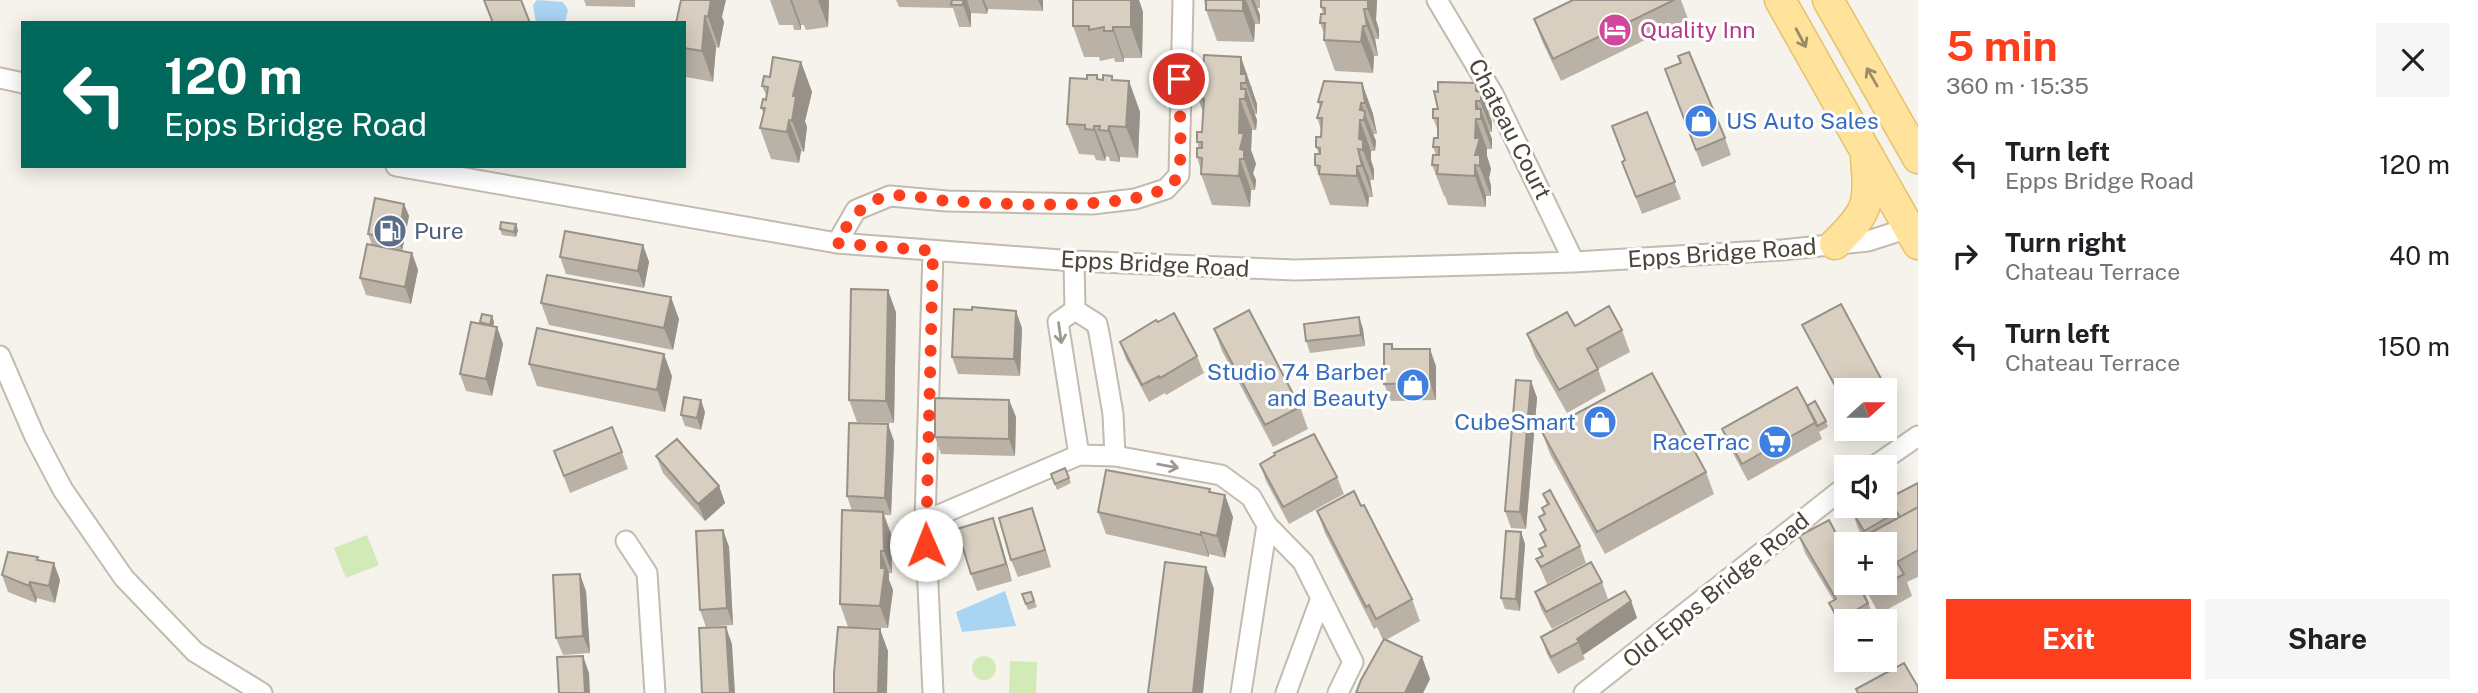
<!DOCTYPE html>
<html lang="en">
<head>
<meta charset="utf-8">
<style>
	:root { --surface:#fff; --page:#f6f6f6; --text:#202124; --muted:#757577; --accent:#fc3f1d }
	body { margin:0; font-family:"Public Sans",sans-serif; background:var(--page); color:var(--text); height:100vh; display:flex; flex-direction:column; font-size:26px; white-space:nowrap }
	* { box-sizing:border-box; margin:0 }
	p { font-size:23px; color:var(--muted) }
	.icon { flex:none; width:38px; height:38px; fill:none; stroke:currentColor; stroke-width:2; stroke-linecap:round; stroke-linejoin:round }
	.map { position:relative; flex:1; overflow:hidden }
	.side { display:flex; flex-direction:column; background:var(--surface); width:560px }
	.side>* { flex:none }
	.hud { position:absolute; left:21px; top:21px; width:665px; height:147px; border-radius:0px; box-shadow:0 4px 18px #0003; background:#00695c; color:#fff; overflow:hidden }
	.needle { width:46px; rotate:69deg }
	.buttons { position:absolute; left:1834px; top:378px; display:grid; gap:14px }
	.buttons a { display:grid; place-items:center; width:63px; height:63px; border-radius:0px; background:var(--surface); box-shadow:0 4px 18px #0003; font-size:35px }
	.pin { position:absolute; display:grid; place-items:center; width:60px; height:60px; color:#fff; margin:-30px; border:4px solid #fff; border-radius:50%; box-shadow:0 2px 7px #0007 }
	.me { position:absolute; width:77px; margin:-38px; rotate:359deg; stroke-linejoin:round; filter:drop-shadow(0 0 5px #0008) }
	.turn { display:flex; align-items:center; gap:24px; height:147px; padding:0 28px; font-size:32px }
	.turn .icon { width:91px; height:91px; stroke-width:2.5 }
	.turn b { display:block; font-size:49px; line-height:60px }
	.round { display:grid; place-items:center; flex:none; width:74px; height:74px; border-radius:0px; background:var(--page) }
	.headline { display:flex; align-items:center; justify-content:space-between; height:119px; padding:0 28px }
	h1 { font-size:42px; font-weight:700; line-height:52px; color:var(--accent) }
	.cta { display:flex; gap:14px; margin-top:auto; padding:14px 28px }
	.cta a { flex:1; height:80px; border-radius:0px; background:var(--accent); color:#fff; font-size:28px; font-weight:700; line-height:80px; text-align:center }
	.cta a+a { background:var(--page); color:var(--text) }
	ul { padding:0; list-style:none }
	li { display:flex; align-items:center; gap:21px; height:91px; padding:0 28px }
	li div { flex:1 }
	li b { display:block; font-size:26px }
	li em { font-style:normal }
	main { display:flex; flex:1; min-height:0 }
	.map>svg:first-child { display:block }
	.green { fill:#d2eab5 }
	.water { fill:#a9d4f2 }
	.lines { fill:none; stroke-linecap:round; stroke-linejoin:round }
	.street-casing { stroke:#c2bbae; stroke-width:23 }
	.primary-casing { stroke:#e6c16a; stroke-width:33 }
	.street { stroke:#fff; stroke-width:19 }
	.primary { stroke:#ffe39c; stroke-width:30 }
	.wall { fill:#bab2a6 }
	.shaded-wall { fill:#979187 }
	.building { fill:#d8cfc1; stroke:#979187; stroke-width:2 }
	.oneway { stroke:#9c8c66 }
	.oneway2 { stroke:#9c9892 }
	.route { stroke:#fc3f1d; stroke-width:12; stroke-dasharray:0 21.6 }
	.labels { text-anchor:middle; stroke-width:6; stroke-linejoin:round; paint-order:stroke }
	.hotel-label { font-size:23px; fill:#b23c85; stroke:#fff; text-anchor:start }
	.shop-label { font-size:23px; fill:#366cbe; stroke:#fff; text-anchor:end }
	.street-label { font-size:23px; fill:#4b4439; stroke:#fff }
	.service-label { font-size:23px; fill:#4e5e75; stroke:#fff; text-anchor:start }
</style>
</head>
<body>
<main>
<div class="map">
<svg width="1918" height="693" viewBox="0 0 1918 693">
	<rect width="100%" height="100%" fill="#f6f3ec"/>
	<!-- green -->
	<path class="green" d="M367,535L379,565L346,578L334,548Z
		M972 668a12 12 0 1 1 24 0a12 12 0 1 1-24 0Z
		M1010,661L1037,662L1036,693H1009Z"/>
	<!-- water -->
	<path class="water" d="M537,0L563,2L568,10L565,22L536,23L533,5Z
		M1005,591L1016,626L962,632L956,612Z"/>
	<g class="lines">
		<defs>
			<path id="street" d="M1437,0L1493,94L1574,262
				M0,78L23,83
				M396,166L837,243L1074,261L1295,270L1574,262L1782,250L1868,241L1918,225
				M837,243L856,210L890,196L947,201L1092,204L1135,199L1166,189L1179,175L1183,0
				M1074,261L1075,310
				M0,356L35,437L63,490L124,578L195,652L262,693
				M1079,455L1058,322L1075,310L1097,324L1099,333L1113,414L1115,456
				M1873,467L1918,436
				M925,521L1079,455L1115,456L1221,475L1251,497L1267,525L1303,562L1353,662L1338,693
				M626,541L647,573L655,693
				M933,693L925,521L933,251
				M1241,693L1267,525
				M1286,693L1321,598
				M1584,693L1846,486"/>
			<path id="primary" d="M1780,0L1918,244
				M1828,0L1918,158
				M1835,244C1867,213 1871,204 1866,159"/>
		</defs>
		<!-- street casing -->
		<use href="#street" class="street-casing"/>
		<!-- primary casing -->
		<use href="#primary" class="primary-casing"/>
		<!-- street -->
		<use href="#street" class="street"/>
		<!-- primary -->
		<use href="#primary" class="primary"/>
	</g>
	<!-- wall -->
	<path class="wall" d="M584,0H635V7L586,6Z
		M681,0L722,17L724,22L719,48L716,47L713,82L686,77L684,72V23Z
		M770,0H829L828,27L806,30L804,25H801V30H794L793,25H779Z
		M896,0H1043V11L988,9L987,14L971,13V27H959L953,8L899,7Z
		M1073,0H1139L1143,12L1142,58H1124V62H1115L1114,58L1100,61L1099,57H1084L1073,26Z
		M1204,0H1260V8H1257L1260,15V24H1255L1254,42L1217,41L1206,10Z
		M1321,0H1377L1376,20L1379,30V39H1375L1378,56H1374L1373,73L1335,71L1324,40V33L1320,23L1323,14L1321,7Z
		M1573,0H1681L1688,19L1561,81L1542,41L1534,19Z
		M1204,55L1252,87V90L1257,104V114H1254L1257,120L1256,130H1252L1251,150L1256,164L1253,173L1256,180L1255,190H1251L1250,207L1212,205L1201,174V170L1197,157L1199,148L1197,142L1202,132L1203,112L1198,98L1201,88L1199,82L1203,72Z
		M801,62L812,92L805,121L807,127L804,152L801,151L799,163L771,159L760,128L764,114L761,108L767,97L762,86L770,77Z
		M1681,63L1725,138L1731,155L1702,167L1665,69Z
		M1099,80L1129,81L1140,112L1138,158L1120,157V162L1110,161L1109,157L1106,156L1105,161L1096,160L1094,155L1079,154L1067,124Z
		M1362,83L1373,114L1377,134H1373L1376,141L1375,151H1371V160L1374,170V180H1370L1373,197H1369L1368,207L1330,205L1315,165L1319,154L1316,147L1321,137V129L1317,118L1320,107L1318,102Z
		M1438,92H1481L1492,122V132H1489L1492,139V149H1487V156L1491,169L1489,178L1491,186V196H1486V207L1448,205L1445,196H1444L1432,165L1436,155L1433,147L1438,138V131L1433,118L1438,109Z
		M1647,112L1681,199L1642,214L1622,162L1625,160Z
		M404,204L409,216L402,251L412,253L418,270L411,304L366,295L360,278L372,245L368,234Z
		M500,229L518,230L516,237L502,235Z
		M643,245L649,262L644,288L566,274L560,257Z
		M541,303L679,319L673,350L549,325Z
		M896,312L894,423L857,422L849,400Z
		M492,316L494,322L493,326L497,327L503,344L492,396L466,391L460,374L480,323Z
		M1359,317L1363,329L1365,346L1310,353L1306,341Z
		M1158,322L1197,356L1204,373L1166,395L1165,393L1149,402L1126,359L1120,342Z
		M1802,325L1885,386L1887,392L1885,393V390H1846V408Z
		M1022,328L1020,376L958,374L952,357Z
		M1214,329L1300,407L1308,429L1273,447L1222,351Z
		M1622,330L1630,352L1598,369L1606,391L1567,413L1535,356L1527,334Z
		M1392,344L1394,349L1436,366V400L1391,401L1384,384Z
		M529,364L672,376L665,412L537,386Z
		M1531,381L1537,398L1526,529L1511,528L1505,511Z
		M1009,400L1016,417L1015,456L941,454L935,437Z
		M1807,406L1826,421L1828,427L1819,432L1822,439L1748,481L1729,446L1722,429Z
		M705,412L701,430L685,426L681,415Z
		M1542,432L1706,472L1714,494L1605,554L1550,454Z
		M894,441L891,515H884L891,534L892,573H889V580L893,590L888,628L848,627L840,604L852,511L847,496Z
		M554,451L622,452L628,469L570,493Z
		M656,456L719,486L725,503L705,521L663,473Z
		M1260,464L1337,477L1344,494L1289,524L1266,481Z
		M1065,468L1071,483L1057,490L1051,474Z
		M1918,483V577L1907,582L1912,596L1879,614L1862,583H1885L1858,528L1852,511L1895,495Z
		M1210,489L1211,492L1233,517L1225,558L1209,554V557L1106,534L1098,512Z
		M1543,494L1580,546L1586,563L1547,584L1536,559L1542,556L1539,549L1545,546L1540,534L1545,531L1539,517L1545,514L1542,508L1547,505Z
		M1317,511L1412,599L1420,621L1386,640L1422,657L1430,679L1423,693H1356L1383,640L1377,627L1374,629L1325,533Z
		M993,518L1012,581L977,591L971,574Z
		M1038,525L1051,567L1018,577L1011,560Z
		M723,530L729,547L733,625L706,627L700,610Z
		M1521,532L1525,544L1520,611L1505,609L1501,598Z
		M1799,536L1862,583L1874,620L1873,621H1846V636L1845,637L1836,620L1829,603L1834,601L1805,553Z
		M39,560L60,580L55,603L37,598L36,603L8,592L2,575Z
		M1602,582L1608,599L1552,629L1541,609L1535,592Z
		M586,591L590,653L563,655L556,638Z
		M1031,592L1037,607L1028,610L1022,594Z
		M1631,601L1637,618L1583,655L1585,659L1558,674L1547,654L1541,637Z"/>
	<!-- shaded-wall -->
	<path class="shaded-wall" d="M711,0H726L722,17L724,22L719,48L708,17Z
		M790,0H792L801,25V30Z
		M818,0H829L828,27Z
		M963,0H967L971,13V27L963,5Z
		M982,0H984L988,9L987,14Z
		M1038,0H1043V11Z
		M1131,0H1139L1143,12L1142,58L1131,27Z
		M1243,0H1246L1255,24L1254,42L1243,11Z
		M1251,0H1254L1260,15V24Z
		M1364,0H1377L1376,20L1379,30V39Z
		M1364,9L1375,39L1378,56L1367,26Z
		M705,16L716,47L713,82L702,51Z
		M1363,26L1374,56L1373,73L1361,42Z
		M1113,27L1124,58V62L1113,31Z
		M1241,57L1257,104V114L1246,83L1241,74Z
		M801,62L812,92L805,121L807,127L804,152L792,121L793,96Z
		M1129,81L1140,112L1138,158L1126,127Z
		M1241,83L1245,94L1246,89L1257,120L1256,130L1241,89Z
		M1362,83L1373,114L1377,134L1365,103Z
		M1476,83L1481,95V92L1492,122V132L1476,91Z
		M1240,99L1252,130L1251,150L1256,164L1253,173L1256,180L1255,190L1240,149Z
		M1476,101L1481,114V109L1492,139V149L1481,119L1476,109Z
		M1361,103L1376,141L1375,151L1360,110Z
		M1476,119L1487,149V156L1491,169L1489,178L1491,186V196L1475,155Z
		M789,120L801,151L799,163L787,132Z
		M1360,120L1371,151V160L1374,170V180L1359,139Z
		M1094,126L1106,156L1105,161L1094,130Z
		M1109,126L1120,157V162L1108,131Z
		M1358,149L1370,180L1373,197L1362,166Z
		M1240,159L1251,190L1250,207L1239,176Z
		M1475,165L1486,196V207L1475,176Z
		M1357,166L1369,197L1368,207L1357,176Z
		M404,204L409,216L402,251L398,240Z
		M516,224L518,230L516,237L514,232Z
		M643,245L649,262L644,288L638,271Z
		M412,253L418,270L411,304L405,287Z
		M888,290L896,312L894,423L886,401Z
		M671,297L679,319L673,350L664,328Z
		M1016,311L1022,328L1020,376L1014,359Z
		M492,316L494,322L492,330L490,325Z
		M1359,317L1363,329L1365,346L1361,335Z
		M497,327L503,344L492,396L486,379Z
		M1430,349L1436,366V400L1430,383Z
		M664,354L672,376L665,412L657,390Z
		M1531,381L1537,398L1526,529L1520,512Z
		M701,400L705,412L701,430L697,418Z
		M1009,400L1016,417L1015,456L1009,439Z
		M888,424L894,441L891,515L885,498Z
		M719,486L725,503L705,521L698,504Z
		M1225,495L1233,517L1225,558L1217,536Z
		M1032,508L1038,525L1051,567L1045,550Z
		M883,512L891,534L892,573L884,551Z
		M993,518L999,535L1012,581L1006,564Z
		M723,530L729,547L733,625L727,608Z
		M1201,532L1209,554V557L1201,535Z
		M1521,532L1525,544L1520,611L1516,599Z
		M881,551L889,573V580L893,590L888,628L880,606Z
		M54,563L60,580L55,603L49,586Z
		M1206,567L1214,589L1203,693H1193Z
		M580,574L586,591L590,653L583,636Z
		M30,582L37,598L36,603L29,586Z
		M1631,601L1637,618L1583,655L1577,639Z
		M726,627L732,644L735,693H730Z
		M880,629L888,651L887,693H878Z
		M583,656L589,673L590,693H585Z
		M1422,657L1430,679L1423,693H1405Z"/>
	<!-- building -->
	<path class="building" d="M484,0H521L530,23H493Z
		M681,0H711L708,17L705,16L702,51L684,48V23H676Z
		M952,0H963V5H951Z
		M1073,0H1131V27H1113V31H1104V27L1089,30V26H1073Z
		M1206,0H1243V11L1206,10Z
		M1321,0H1368V9H1364L1367,26H1363L1361,42L1324,40L1325,23H1320L1321,14H1325V8L1321,7Z
		M1573,0H1674L1553,59L1534,19Z
		M1689,52L1725,138L1696,150L1665,69L1681,63L1678,56Z
		M1204,55L1241,57V74H1246V83H1241V89H1246L1245,99H1240L1239,133H1244L1240,149L1244,150V159H1240L1239,176L1201,174L1202,158L1197,157V148H1202V142H1197V132H1202L1204,99L1198,98V88H1203V82H1199V72H1203Z
		M773,57L801,62L793,96H796L792,121L789,120L787,132L760,128L765,108H761L763,99L766,100L768,87L762,86L764,76L770,77Z
		M1087,75H1097V79L1103,80V75L1112,76V80L1129,81L1126,127L1109,126L1108,131L1099,130L1100,126H1094V130L1085,129V125L1067,124L1070,78L1087,79Z
		M1324,81L1362,83L1365,103H1361L1360,110L1365,111L1364,120H1360L1359,139L1363,140V150L1358,149L1362,166H1357V176L1319,174L1320,166L1315,165V154H1320V148L1316,147V137H1321L1322,118H1317L1322,102H1318Z
		M1438,82L1476,83V91L1481,92V101H1476V109H1481V119H1476L1475,138H1480L1475,155H1480V166L1475,165V176L1437,174L1438,165H1432L1433,155H1439V147H1433L1434,138H1438V118H1433V109H1438L1434,91L1438,92Z
		M1647,112L1675,182L1636,197L1622,162L1625,160L1612,126Z
		M375,198L404,204L398,240L368,234Z
		M501,222L516,224L514,232L500,229Z
		M565,231L643,245L638,271L560,257Z
		M367,244L412,253L405,287L360,278Z
		M547,275L671,297L664,328L541,303Z
		M851,289L888,290L886,401L849,400Z
		M1841,304L1885,386L1878,390H1846V406L1802,325Z
		M1609,306L1622,330L1587,349L1598,369L1559,390L1527,334L1567,312L1575,326Z
		M972,307L1016,311L1014,359L952,357L954,309L972,310Z
		M1249,310L1300,407L1265,425L1214,329Z
		M1174,313L1197,356L1160,378L1159,376L1142,385L1120,342L1156,320L1158,322Z
		M482,314L492,316L490,325L480,322Z
		M1359,317L1361,335L1306,341L1304,324Z
		M471,322L497,327L486,379L460,374Z
		M537,328L664,354L657,390L529,364Z
		M1384,344H1392V349H1430V383L1384,384Z
		M1652,373L1706,472L1597,532L1542,432Z
		M1516,380L1531,381L1520,512L1505,511Z
		M1797,387L1816,422L1742,464L1722,429Z
		M684,397L701,400L697,418L681,415Z
		M935,398L1009,400V439L935,437Z
		M1815,401L1826,421L1817,426L1807,406Z
		M849,423L888,424L885,498L847,496Z
		M612,427L622,452L564,476L554,451Z
		M1314,434L1337,477L1283,507L1260,464L1275,455L1274,453Z
		M677,439L719,486L698,504L656,456Z
		M1065,468L1069,478L1055,484L1051,474Z
		M1106,470L1210,489L1209,492L1225,495L1217,536L1201,532V535L1098,512Z
		M1918,483V507L1900,517L1897,512L1864,531L1852,511L1861,506H1885V492L1891,488L1895,495Z
		M1550,490L1580,546L1541,567L1536,559L1543,556L1539,549L1546,546L1540,534L1546,530L1539,517L1545,514L1542,508L1549,504L1543,494Z
		M1354,491L1361,506L1364,505L1412,599L1376,619L1369,605L1366,607L1317,511Z
		M1918,507V550L1897,562L1904,574L1871,592L1866,583H1885V544H1850Z
		M1032,508L1045,550L1011,560L999,518Z
		M842,510L883,512L884,551H881V568H885L880,606L840,604Z
		M993,518L1006,564L971,574L957,529Z
		M1829,520L1846,553V583H1862L1863,585L1859,587L1868,603L1839,620L1829,603L1836,599L1799,536Z
		M723,530L727,608L700,610L696,531Z
		M1506,531L1521,532L1516,599L1501,598Z
		M8,552L38,557L37,560L54,563L49,586L30,582L29,586L2,575Z
		M1165,562L1206,567L1193,693H1148Z
		M1591,562L1602,582L1546,612L1535,592Z
		M580,574L583,636L556,638L553,575Z
		M1625,591L1631,601L1577,639L1579,642L1551,657L1541,637Z
		M1031,592L1034,601L1026,604L1022,594Z
		M726,627L730,693H702L699,628Z
		M838,627L880,629L878,693H834V673Z
		M1384,639L1422,657L1405,693H1356L1361,680Z
		M583,656L585,693H559L557,657Z
		M1904,663L1918,687V693H1858L1856,689Z"/>
	<!-- one-way arrows -->
	<defs><path id="oneway-shaft" d="M-6 0H5M1.5-3L5.5 0L1.5 3" fill="none" stroke-width="1.6" stroke-linecap="round" stroke-linejoin="round" transform="scale(1.75)"/></defs>
	<g class="oneway">
		<use href="#oneway-shaft" transform="translate(1801 38) rotate(62)"/>
		<use href="#oneway-shaft" transform="translate(1872 77) rotate(-120)"/>
	</g>
	<g class="oneway2">
		<use href="#oneway-shaft" transform="translate(1060 333) rotate(82)"/>
		<use href="#oneway-shaft" transform="translate(1168 466) rotate(10)"/>
	</g>
	<g class="lines">
		<!-- route -->
		<path class="route" d="M926,545L933,251L836,243C850,221 862,200 890,196C907,193 930,200 948,201C988,203 1163,216 1178,175C1183,163 1179,96 1179,79"/>
	</g>
	<!-- icons -->
	<defs>
		<symbol id="hotel-disc" viewBox="-11 -11 22 22"><circle r="9.5" fill="#d1479c" stroke="#fff"/><path d="M-6-4.5h1.5V1H6V5H4.5V3h-9V5H-6ZM-4 0a1.8 1.8 0 1 1 3.6 0ZM.5 0V-2.5h3Q6-2.5 6 0Z" fill="#fff"/></symbol>
		<symbol id="shop-disc" viewBox="-11 -11 22 22"><circle r="9.5" fill="#3f7fe0" stroke="#fff"/><path d="M-5-2.5h2.3a2.7 3.5 0 0 1 5.4 0H5L5.5 6h-11ZM-1.5-2.5h3a1.5 2.3 0 0 0-3 0Z" fill="#fff"/></symbol>
		<symbol id="fuel-disc" viewBox="-11 -11 22 22"><circle r="9.5" fill="#5c6f8a" stroke="#fff"/><path d="M-5.5-6h7V0h2V4h1.3V-2.5L3-4.5l.8-.8L6-3V5H2.5V1h-1V6h-7ZM-4.2-4.7v3.2H.2V-4.7Z" fill="#fff"/></symbol>
		<symbol id="supermarket-disc" viewBox="-11 -11 22 22"><circle r="9.5" fill="#3f7fe0" stroke="#fff"/><path d="M-6-5.5h2.5l.6 2H6L4.5 2H-2.5L-4.4-4H-6ZM-1.5 3.2a1.3 1.3 0 1 0 .1 0ZM3 3.2a1.3 1.3 0 1 0 .1 0Z" fill="#fff"/></symbol>
	</defs>
	<g fill-rule="evenodd">
		<use href="#hotel-disc" x="1596" y="11" width="38" height="38"/>
		<use href="#shop-disc" x="1682" y="102" width="38" height="38"/>
		<use href="#fuel-disc" x="371" y="212" width="38" height="38"/>
		<use href="#shop-disc" x="1394" y="366" width="38" height="38"/>
		<use href="#shop-disc" x="1581" y="403" width="38" height="38"/>
		<use href="#supermarket-disc" x="1756" y="423" width="38" height="38"/>
	</g>
	<g class="labels">
		<!-- hotel labels -->
		<g class="hotel-label">
			<text x="1640" y="38">Quality Inn</text>
		</g>
		<!-- shop labels -->
		<g class="shop-label">
			<text x="1726" y="129" text-anchor="start">US Auto Sales</text>
			<text x="1388" y="380">Studio 74 Barber<tspan x="1388" dy="26">and Beauty</tspan></text>
			<text x="1576" y="430">CubeSmart</text>
			<text x="1750" y="450">RaceTrac</text>
		</g>
		<!-- street labels -->
		<g class="street-label">
			<text transform="translate(1510 129) rotate(63)" y="8">Chateau Court</text>
			<text transform="translate(1722 253) rotate(-4)" y="8">Epps Bridge Road</text>
			<text transform="translate(1155 264) rotate(3)" y="8">Epps Bridge Road</text>
			<text transform="translate(1716 590) rotate(-39)" y="8">Old Epps Bridge Road</text>
		</g>
		<!-- service labels -->
		<g class="service-label">
			<text x="414" y="239">Pure</text>
		</g>
	</g>
</svg>
<div class="buttons">
<a><svg class="needle" viewBox="-14 -14 28 28"><path d="M0-13l5 13h-10z" fill="#e53935"/><path d="M0 13l5-13h-10z" fill="#757577"/></svg></a>
<a><svg class="icon" aria-label="sound" viewBox="0 0 24 24"><path d="M4 9h4l5-4v14l-5-4H4zM17 9q2 3 0 6"/></svg></a>
<a>+</a>
<a>−</a>
</div>
<div class="pin" style="left:1179px;top:79px;background:#d93025"><svg class="icon" aria-label="arrive" viewBox="0 0 24 24"><path d="M6 21V4h12l-3 4 3 4H6"/></svg></div>
<svg class="me" style="left:926px;top:545px" viewBox="-20 -20 40 40"><circle r="19" fill="#fff"/><path d="M0-13L10 11 0 6-10 11z" fill="#fc3f1d"/></svg>
<div class="hud">
<div class="turn"><svg class="icon" aria-label="left" viewBox="0 0 24 24"><path d="M17 20v-9H6M10 6l-5 5 5 5"/></svg><div><b>120 m</b>Epps Bridge Road</div></div>
</div>
</div>
<section class="side">
<div class="headline"><div><h1>5 min</h1><p>360 m · 15:35</p></div><a class="round"><svg class="icon" aria-label="close" viewBox="0 0 24 24"><path d="M6 6l12 12M18 6L6 18"/></svg></a></div>
<ul>
<li><svg class="icon" aria-label="left" viewBox="0 0 24 24"><path d="M17 20v-9H6M10 6l-5 5 5 5"/></svg><div><b>Turn left</b><p>Epps Bridge Road</p></div><em>120 m</em></li>
<li><svg class="icon" aria-label="right" viewBox="0 0 24 24"><path d="M7 20v-9h11M14 6l5 5-5 5"/></svg><div><b>Turn right</b><p>Chateau Terrace</p></div><em>40 m</em></li>
<li><svg class="icon" aria-label="left" viewBox="0 0 24 24"><path d="M17 20v-9H6M10 6l-5 5 5 5"/></svg><div><b>Turn left</b><p>Chateau Terrace</p></div><em>150 m</em></li>
</ul>
<div class="cta"><a>Exit</a><a>Share</a></div>
</section>
</main>
</body>
</html>
